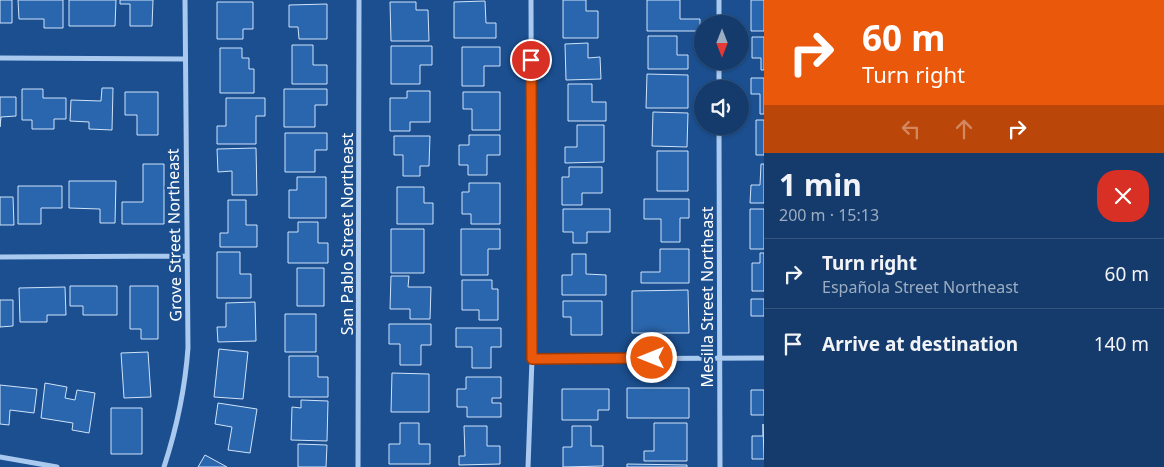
<!DOCTYPE html>
<html lang="en">
<head>
<meta charset="utf-8">
<style>
	:root { --surface:#143b6b; --page:#1d4271; --text:#f1f3f6; --muted:#9dadc1; --line:#33557e }
	body { margin:0; font-family:"Noto Sans",sans-serif; background:var(--page); color:var(--text); height:100vh; display:flex; flex-direction:column; font-size:19px; white-space:nowrap }
	* { box-sizing:border-box; margin:0 }
	p { font-size:16px; color:var(--muted) }
	.icon { flex:none; width:28px; height:28px; fill:none; stroke:currentColor; stroke-width:2; stroke-linecap:round; stroke-linejoin:round }
	.map { position:relative; flex:1; overflow:hidden }
	.panel { display:flex; flex-direction:column; background:var(--surface); width:400px }
	.panel>* { flex:none }
	.hud { background:#ea580c; color:#fff; overflow:hidden }
	.needle { width:32px; rotate:180deg }
	.buttons { position:absolute; left:694px; top:15px; display:grid; gap:10px }
	.buttons a { display:grid; place-items:center; width:55px; height:55px; border-radius:50%; background:var(--surface); box-shadow:0 1px 4px #0004,0 0 0 1px var(--line); font-size:25px }
	.pin { position:absolute; display:grid; place-items:center; width:42px; height:42px; color:#fff; margin:-21px; border:2px solid #fff; border-radius:50%; box-shadow:0 1px 5px #0007 }
	.me { position:absolute; width:55px; margin:-28px; rotate:270deg; stroke-linejoin:round; filter:drop-shadow(0 0 4px #0008) }
	.turn { display:flex; align-items:center; gap:18px; height:105px; padding:0 15px; font-size:22px }
	.turn .icon { width:65px; height:65px; stroke-width:2.5 }
	.turn b { display:block; font-size:35px; line-height:42px }
	.lanes { display:flex; align-items:center; height:48px; padding:0 15px; background:#0003; justify-content:center; gap:25px; direction:ltr }
	.lanes .off { opacity:.35 }
	.round { display:grid; place-items:center; flex:none; width:52px; height:52px; border-radius:20px; background:var(--page) }
	.summary { display:flex; align-items:center; justify-content:space-between; height:85px; padding:0 15px }
	h1 { font-size:30px; font-weight:700; line-height:38px }
	ul { padding:0; list-style:none }
	li { display:flex; align-items:center; gap:15px; height:70px; padding:0 15px; border-top:1px solid var(--line) }
	li div { flex:1 }
	li b { display:block; font-size:19px }
	li em { font-style:normal }
	main { display:flex; flex:1; min-height:0 }
	.map>svg:first-child { display:block }
	.building { fill:#2a66ad; stroke:#cfe3fa }
	.lines { fill:none; stroke-linecap:round; stroke-linejoin:round }
	.street { stroke:#a9c9ee; stroke-width:5 }
	.route-casing { stroke:#983908; stroke-width:12 }
	.route { stroke:#ea580c; stroke-width:9 }
	.labels { text-anchor:middle; stroke-width:5; stroke-linejoin:round; paint-order:stroke }
	.street-label { font-size:16px; fill:#fff; stroke:#1b4f8f }
</style>
</head>
<body>
<main>
<div class="map">
<svg width="764" height="467" viewBox="0 0 764 467">
	<rect width="100%" height="100%" fill="#1b4f8f"/>
	<!-- building -->
	<path class="building" d="M0,0H12V23H0Z
		M18,0H63V28H44V19H19Z
		M69,0H116L115,26H69Z
		M120,0H153L152,26H130V4H120Z
		M563,0H586V11H598V38H563Z
		M647,0H680V19H700V31H647Z
		M751,0H764V31H751Z
		M485,1L486,23H496V38H454V2Z
		M217,2H253V29H243V39H217Z
		M390,2H416V10H428L429,41H391Z
		M327,4V39H299L298,27H289V5Z
		M648,36H677V55H688V69H648Z
		M752,37H764V70H761V58H752Z
		M588,43V58L600,57L601,79L566,80L565,44Z
		M292,45H313V65H327V84H292Z
		M391,46H432V65H420V84H391Z
		M462,47H500V66H484V86H462Z
		M220,48H242V58H249V69H254V93H220Z
		M647,74L688,75V108H646Z
		M751,78H764V114H760V94H751Z
		M568,84H592V102H606V121H568Z
		M102,88H113L112,130L89,129V122L70,121L71,100L101,101Z
		M22,89H43V98H66V119H54V129H32V120H22Z
		M284,89H327V105H315V127H284Z
		M407,91H430V122H410V131H390V98H407Z
		M125,92H158V135H137V115H125Z
		M463,92H500V130H472V109H463Z
		M0,97H16V116L1,117L0,127Z
		M226,98H265V116H256V144H217V126H226Z
		M653,112L688,113L687,147L652,146Z
		M756,120H764V155H756Z
		M577,125H604V162L565,163V147H577Z
		M285,133H327V150H315V172H285Z
		M469,135H500V155H487V175H468V165H459V145H469Z
		M394,136H430L429,166H420V176H403V155H394Z
		M256,148L257,195H232V171L218,172L217,149Z
		M657,151H688V191H657Z
		M143,164H164V224H122V202H143Z
		M761,164H764V203H750L751,185H760Z
		M569,167H602V193H582V205H562V177H569Z
		M297,177H326V218H289V190H297Z
		M69,181H116L115,223H100V209L69,208Z
		M469,183H500V224H471V214H462V192H469Z
		M18,186H62V208H41V224H18Z
		M397,187H424V203H433V224H397Z
		M0,197H13L14,225H0Z
		M644,199H689V218H680V242H661V219H644Z
		M228,200H246V225H257V247H220V233H228Z
		M563,209H610V232H587V243H573V232H563Z
		M750,209H764V249H750Z
		M298,222H318V243H328V263H288V232H298Z
		M391,229H424V273H391Z
		M461,229H500V249H488V275H461Z
		M660,249H689V283H641V272H660Z
		M217,252H240V274H251V298H217Z
		M760,253H764V291H752V263H760Z
		M572,254H586V274L606,275V295H562V275H572Z
		M297,268H324V306H297Z
		M391,276H409L408,287H431L430,319H410V309H390Z
		M462,280H492V289H498V320H479V310H462Z
		M70,286H117V315H83V306H70Z
		M130,286H158V339H141V329H130Z
		M65,287L66,315H47V322H20L19,288Z
		M688,290L689,333H632V291Z
		M751,299H764V316H751Z
		M0,300H13V326L0,327Z
		M563,301H602V335H571V317H563Z
		M255,302L256,341L218,342L217,327H226V303Z
		M285,314H316V352H285Z
		M389,324H431V345H421V365H400V344H389Z
		M456,328H501V347H491V368H472V347H456Z
		M219,349L248,352L243,399L214,397Z
		M148,352L151,397L124,398L121,353Z
		M289,356H318V377H328V397H289Z
		M392,373L429,374V412H391Z
		M466,377H501V398H492V403H501V417H467V407H457V389H466Z
		M45,383L67,387L65,398L75,400L77,390L95,393L89,433L72,430L73,423L41,418Z
		M0,385L37,389L34,413L10,410L9,425L0,424Z
		M627,388H689V418H627Z
		M562,389H609V410H598V420H562Z
		M751,390H764V415H751Z
		M301,400L328,401L327,441L291,440L292,407L301,408Z
		M218,403L257,409L250,453L228,450L232,427L215,424Z
		M111,408H142V454H111Z
		M400,423H419V444H430V464H389V444H400Z
		M654,423H687V461H644V451H654Z
		M763,424L764,459H752V436H763Z
		M464,426H487V446H500V464L459,465V456H465Z
		M572,426H591V446H603V466L563,467V447H572Z
		M298,444L327,445L326,467H298Z
		M205,455L227,467H198Z
		M627,464L687,465V467H627Z"/>
	<g class="lines">
		<!-- street -->
		<path class="street" d="M719,0V24
			M0,58L185,59
			M719,61V89
			M719,126L720,467
			M0,257L186,256
			M532,359L764,358
			M0,457L57,467
			M164,467C177,427 185,390 188,348L185,0
			M358,467L359,0
			M528,467L532,359L531,0"/>
	</g>
	<g class="lines">
		<defs>
			<path id="route" d="M531,60L532,359L652,358"/>
		</defs>
		<!-- route casing -->
		<use href="#route" class="route-casing"/>
		<!-- route -->
		<use href="#route" class="route"/>
	</g>
	<g class="labels">
		<!-- street labels -->
		<g class="street-label">
			<text transform="translate(347 234) rotate(-90)" y="6">San Pablo Street Northeast</text>
			<text transform="translate(174 235) rotate(-91)" y="6">Grove Street Northeast</text>
			<text transform="translate(707 297) rotate(-90)" y="6">Mesilla Street Northeast</text>
		</g>
	</g>
</svg>
<div class="buttons">
<a><svg class="needle" viewBox="-14 -14 28 28"><path d="M0-13l5 13h-10z" fill="#e53935"/><path d="M0 13l5-13h-10z" fill="#9dadc1"/></svg></a>
<a><svg class="icon" aria-label="sound" viewBox="0 0 24 24"><path d="M4 9h4l5-4v14l-5-4H4zM17 9q2 3 0 6"/></svg></a>
</div>
<div class="pin" style="left:531px;top:60px;background:#d93025"><svg class="icon" aria-label="arrive" viewBox="0 0 24 24"><path d="M6 21V4h12l-3 4 3 4H6"/></svg></div>
<svg class="me" style="left:652px;top:358px" viewBox="-20 -20 40 40"><circle r="17" fill="#ea580c" stroke="#fff" stroke-width="3"/><path d="M0-11L8 9 0 5-8 9z" fill="#fff"/></svg>
</div>
<section class="panel">
<div class="hud">
<div class="turn"><svg class="icon" aria-label="right" viewBox="0 0 24 24"><path d="M7 20v-9h11M14 6l5 5-5 5"/></svg><div><b>60 m</b>Turn right</div></div>
<div class="lanes"><svg class="icon off" aria-label="left" viewBox="0 0 24 24"><path d="M17 20v-9H6M10 6l-5 5 5 5"/></svg><svg class="icon off" aria-label="ahead" viewBox="0 0 24 24"><path d="M12 20V5M6 11l6-6 6 6"/></svg><svg class="icon" aria-label="right" viewBox="0 0 24 24"><path d="M7 20v-9h11M14 6l5 5-5 5"/></svg></div>
</div>
<div class="summary"><div><h1>1 min</h1><p>200 m · 15:13</p></div><a class="round" style="background:#d93025;color:#fff"><svg class="icon" aria-label="close" viewBox="0 0 24 24"><path d="M6 6l12 12M18 6L6 18"/></svg></a></div>
<ul>
<li><svg class="icon" aria-label="right" viewBox="0 0 24 24"><path d="M7 20v-9h11M14 6l5 5-5 5"/></svg><div><b>Turn right</b><p>Española Street Northeast</p></div><em>60 m</em></li>
<li><svg class="icon" aria-label="arrive" viewBox="0 0 24 24"><path d="M6 21V4h12l-3 4 3 4H6"/></svg><div><b>Arrive at destination</b></div><em>140 m</em></li>
</ul>
</section>
</main>
</body>
</html>
